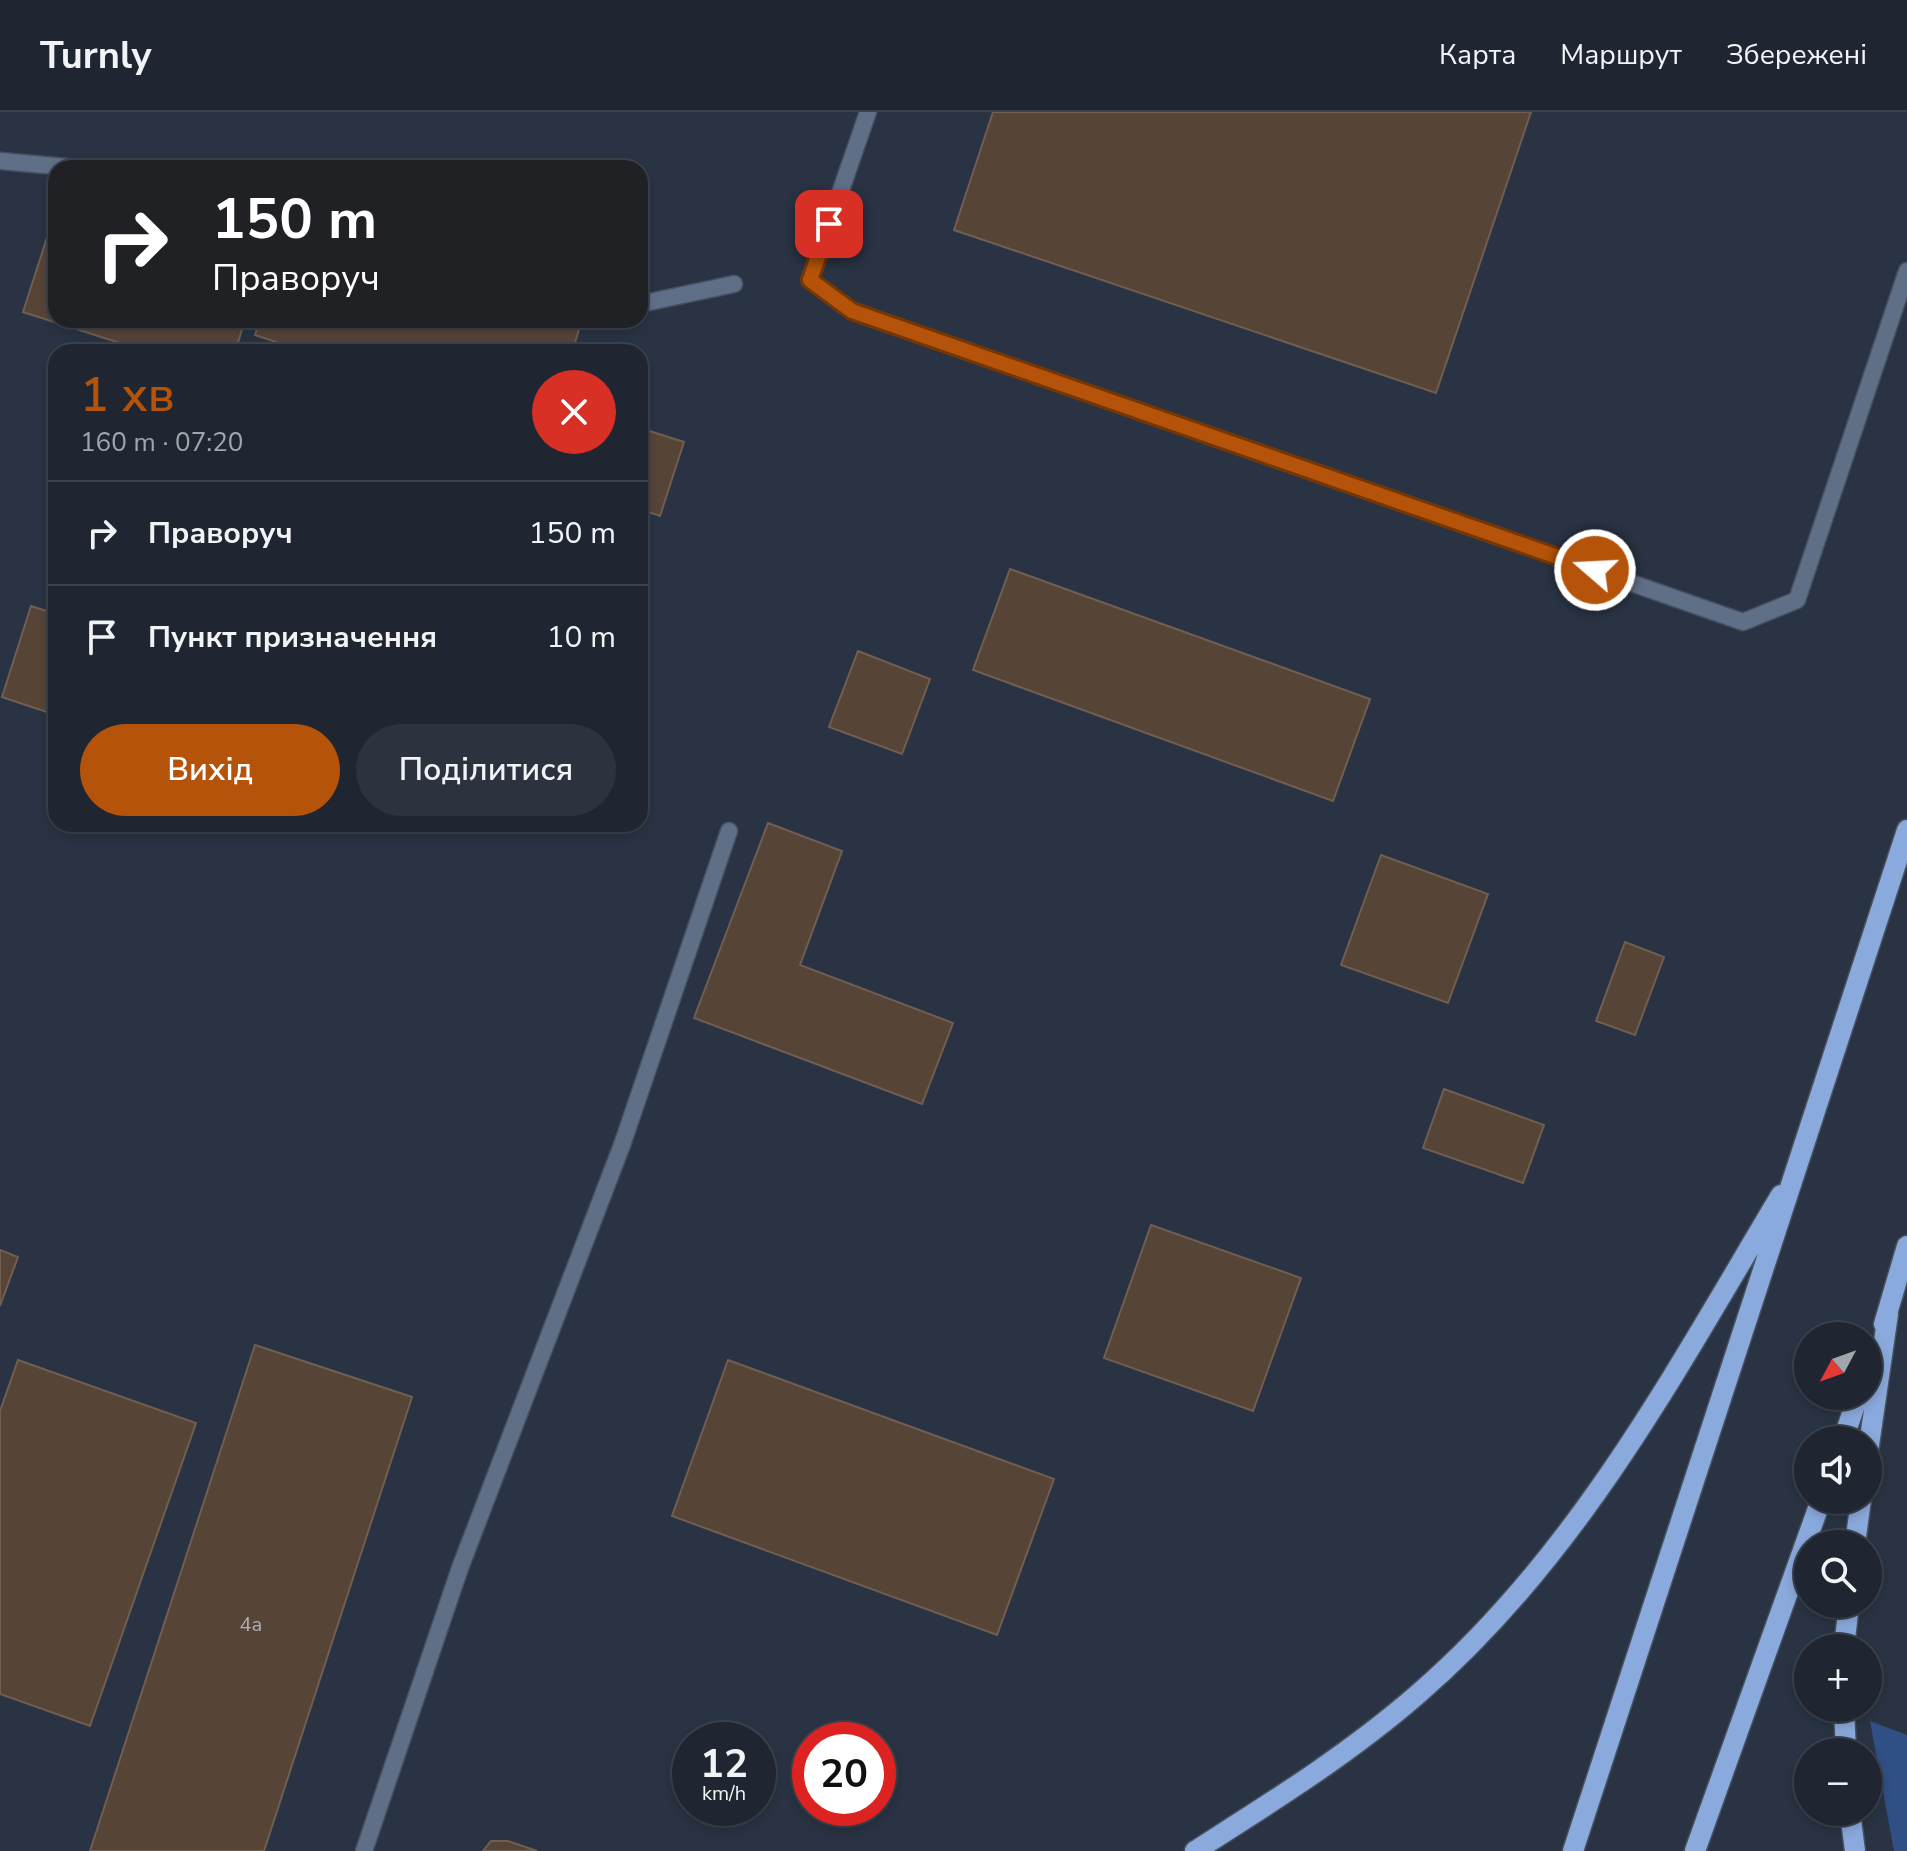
<!DOCTYPE html>
<html lang="uk">
<head>
<meta charset="utf-8">
<style>
	:root { --surface:#1f2632; --page:#2c323e; --text:#f1f3f6; --muted:#a1a5ac; --line:#3c434d; --accent:#b45309 }
	body { margin:0; font-family:"Nunito Sans",sans-serif; background:var(--page); color:var(--text); height:100vh; display:flex; flex-direction:column; font-size:30px; white-space:nowrap }
	* { box-sizing:border-box; margin:0 }
	p { font-size:26px; color:var(--muted) }
	.icon { flex:none; width:44px; height:44px; fill:none; stroke:currentColor; stroke-width:2; stroke-linecap:round; stroke-linejoin:round }
	.map { position:relative; flex:1; overflow:hidden }
	.panel { position:absolute; left:48px; top:232px; width:600px; height:488px; display:flex; flex-direction:column; background:var(--surface); border-radius:24px; box-shadow:0 4px 12px #0003,0 0 0 2px var(--line) }
	.panel>* { flex:none }
	.banner { position:absolute; left:48px; top:48px; width:600px; height:168px; border-radius:24px; box-shadow:0 4px 12px #0003,0 0 0 2px var(--line); background:#202124; color:#fff; overflow:hidden }
	.needle { width:52px; rotate:229deg }
	.tools { position:absolute; left:1794px; top:1210px; display:grid; gap:16px }
	.tools a { display:grid; place-items:center; width:88px; height:88px; border-radius:50%; background:var(--surface); box-shadow:0 4px 12px #0003,0 0 0 2px var(--line); font-size:40px }
	.speed { position:absolute; left:672px; top:1610px; display:flex; gap:16px; font-size:40px; font-weight:700; text-align:center }
	.speed>* { display:grid; place-content:center; width:104px; height:104px; border-radius:50%; background:var(--surface); box-shadow:0 4px 12px #0003,0 0 0 2px var(--line); line-height:1 }
	.speed small { font-size:20px; font-weight:400 }
	.speed .limit { border:12px solid #d22; background:#fff; color:#111 }
	.pin { position:absolute; display:grid; place-items:center; width:68px; height:68px; color:#fff; margin:-34px; border-radius:16px; box-shadow:0 4px 12px #0006 }
	.me { position:absolute; width:88px; margin:-44px; rotate:289deg; stroke-linejoin:round; filter:drop-shadow(0 0 6px #0008) }
	.turn { display:flex; align-items:center; gap:28px; height:168px; padding:0 32px; font-size:36px }
	.turn .icon { width:104px; height:104px; stroke-width:2.5 }
	.turn b { display:block; font-size:56px; line-height:68px }
	.round { display:grid; place-items:center; flex:none; width:84px; height:84px; border-radius:42px; background:var(--page) }
	.headline { display:flex; align-items:center; justify-content:space-between; height:136px; padding:0 32px }
	h1 { font-size:48px; font-weight:600; line-height:60px; color:var(--accent) }
	.action { display:flex; gap:16px; margin-top:auto; padding:16px 32px }
	.action a { flex:1; height:92px; border-radius:48px; background:var(--accent); color:#fff; font-size:32px; font-weight:600; line-height:92px; text-align:center }
	.action a+a { background:var(--page); color:var(--text) }
	ul { padding:0; list-style:none }
	li { display:flex; align-items:center; gap:24px; height:104px; padding:0 32px; border-top:2px solid var(--line) }
	li div { flex:1 }
	li b { display:block; font-size:30px }
	li em { font-style:normal }
	header { display:flex; align-items:center; gap:48px; box-sizing:border-box; height:112px; padding:0 40px; background:var(--surface); border-bottom:2px solid var(--line) }
	header strong { font-size:38px }
	nav { display:flex; gap:44px; margin-inline-start:auto; font-size:28px }
	.map>svg:first-child { display:block }
	.green { fill:#304f84 }
	.building { fill:#564437; stroke:#705e51; stroke-width:2 }
	.lines { fill:none; stroke-linecap:round; stroke-linejoin:round }
	.lane-casing { stroke:#47505f; stroke-width:19 }
	.street-casing { stroke:#47505f; stroke-width:19 }
	.primary-casing { stroke:#47505f; stroke-width:23 }
	.lane { stroke:#606f88; stroke-width:16 }
	.street { stroke:#606f88; stroke-width:16 }
	.primary { stroke:#8aa9dc; stroke-width:20 }
	.route-casing { stroke:#753606; stroke-width:20 }
	.route { stroke:#b45309; stroke-width:14 }
	.labels { text-anchor:middle; stroke-width:8; stroke-linejoin:round; paint-order:stroke }
	.number-label { font-size:20px; fill:#b0b1b5 }
</style>
</head>
<body>
<header>
<strong>Turnly</strong>
<nav><a>Карта</a><a>Маршрут</a><a>Збережені</a></nav>
</header>
<div class="map">
<svg width="1907" height="1739" viewBox="0 0 1907 1739">
	<rect width="100%" height="100%" fill="#293343"/>
	<!-- green -->
	<path class="green" d="M1870,1609L1907,1623V1739H1894Z"/>
	<!-- building -->
	<path class="building" d="M993,0H1531L1436,281L954,118Z
		M51,113L56,114V208H245L235,240H148L23,200Z
		M260,208H582L572,240H306L255,223Z
		M640,316L684,330L660,404L640,397Z
		M1010,457L1370,587L1333,689L973,558Z
		M31,494L56,502V603L2,585Z
		M858,539L930,567L902,642L829,615Z
		M768,711L842,739L800,853L953,911L922,992L694,906Z
		M1381,743L1488,782L1448,891L1341,853Z
		M1625,830L1664,845L1635,923L1596,909Z
		M1444,977L1544,1013L1523,1071L1423,1036Z
		M1151,1113L1301,1166L1253,1299L1104,1246Z
		M0,1138L18,1145L0,1194Z
		M255,1233L412,1285L264,1739H90Z
		M18,1248L196,1311L90,1614L0,1582V1299Z
		M728,1248L1054,1367L997,1523L672,1404Z
		M491,1729H508L537,1739H483Z"/>
	<g class="lines">
		<defs>
			<path id="lane" d="M868,0L810,168L852,199L1743,510L1797,488L1907,159
				M364,1739L460,1456L622,1033L729,719"/>
			<path id="street" d="M0,49L77,56
				M640,192L734,172"/>
			<path id="primary" d="M1884,1212L1907,1134
				M1843,1328L1858,1284
				M1868,1340L1888,1202
				M1855,1432L1861,1388
				M1844,1536L1849,1492
				M1844,1596L1846,1640
				M1850,1700L1855,1739
				M1195,1739C1272,1690 1349,1642 1418,1582C1576,1446 1675,1260 1781,1083
				M1573,1739L1907,718
				M1695,1739L1821,1388"/>
		</defs>
		<!-- lane casing -->
		<use href="#lane" class="lane-casing"/>
		<!-- street casing -->
		<use href="#street" class="street-casing"/>
		<!-- primary casing -->
		<use href="#primary" class="primary-casing"/>
		<!-- lane -->
		<use href="#lane" class="lane"/>
		<!-- street -->
		<use href="#street" class="street"/>
		<!-- primary -->
		<use href="#primary" class="primary"/>
	</g>
	<g class="lines">
		<defs>
			<path id="route" d="M829,112L810,168L852,199L1595,458"/>
		</defs>
		<!-- route casing -->
		<use href="#route" class="route-casing"/>
		<!-- route -->
		<use href="#route" class="route"/>
	</g>
	<g class="labels">
		<!-- number labels -->
		<g class="number-label">
			<text x="251" y="1519">4а</text>
		</g>
	</g>
</svg>
<div class="tools">
<a><svg class="needle" viewBox="-14 -14 28 28"><path d="M0-13l5 13h-10z" fill="#e53935"/><path d="M0 13l5-13h-10z" fill="#a1a5ac"/></svg></a>
<a><svg class="icon" aria-label="sound" viewBox="0 0 24 24"><path d="M4 9h4l5-4v14l-5-4H4zM17 9q2 3 0 6"/></svg></a>
<a><svg class="icon" aria-label="search" viewBox="0 0 24 24"><circle cx="10" cy="10" r="6"/><path d="M15 15l6 6"/></svg></a>
<a>+</a>
<a>−</a>
</div>
<div class="speed"><div>12<small>km/h</small></div><div class="limit">20</div></div>
<div class="pin" style="left:829px;top:112px;background:#d93025"><svg class="icon" aria-label="arrive" viewBox="0 0 24 24"><path d="M6 21V4h12l-3 4 3 4H6"/></svg></div>
<svg class="me" style="left:1595px;top:458px" viewBox="-20 -20 40 40"><circle r="17" fill="#b45309" stroke="#fff" stroke-width="3"/><path d="M0-11L8 9 0 5-8 9z" fill="#fff"/></svg>
<div class="banner">
<div class="turn"><svg class="icon" aria-label="right" viewBox="0 0 24 24"><path d="M7 20v-9h11M14 6l5 5-5 5"/></svg><div><b>150 m</b>Праворуч</div></div>
</div>
<section class="panel">
<div class="headline"><div><h1>1 хв</h1><p>160 m · 07:20</p></div><a class="round" style="background:#d93025;color:#fff"><svg class="icon" aria-label="close" viewBox="0 0 24 24"><path d="M6 6l12 12M18 6L6 18"/></svg></a></div>
<ul>
<li><svg class="icon" aria-label="right" viewBox="0 0 24 24"><path d="M7 20v-9h11M14 6l5 5-5 5"/></svg><div><b>Праворуч</b></div><em>150 m</em></li>
<li><svg class="icon" aria-label="arrive" viewBox="0 0 24 24"><path d="M6 21V4h12l-3 4 3 4H6"/></svg><div><b>Пункт призначення</b></div><em>10 m</em></li>
</ul>
<div class="action"><a>Вихід</a><a>Поділитися</a></div>
</section>
</div>
</body>
</html>
